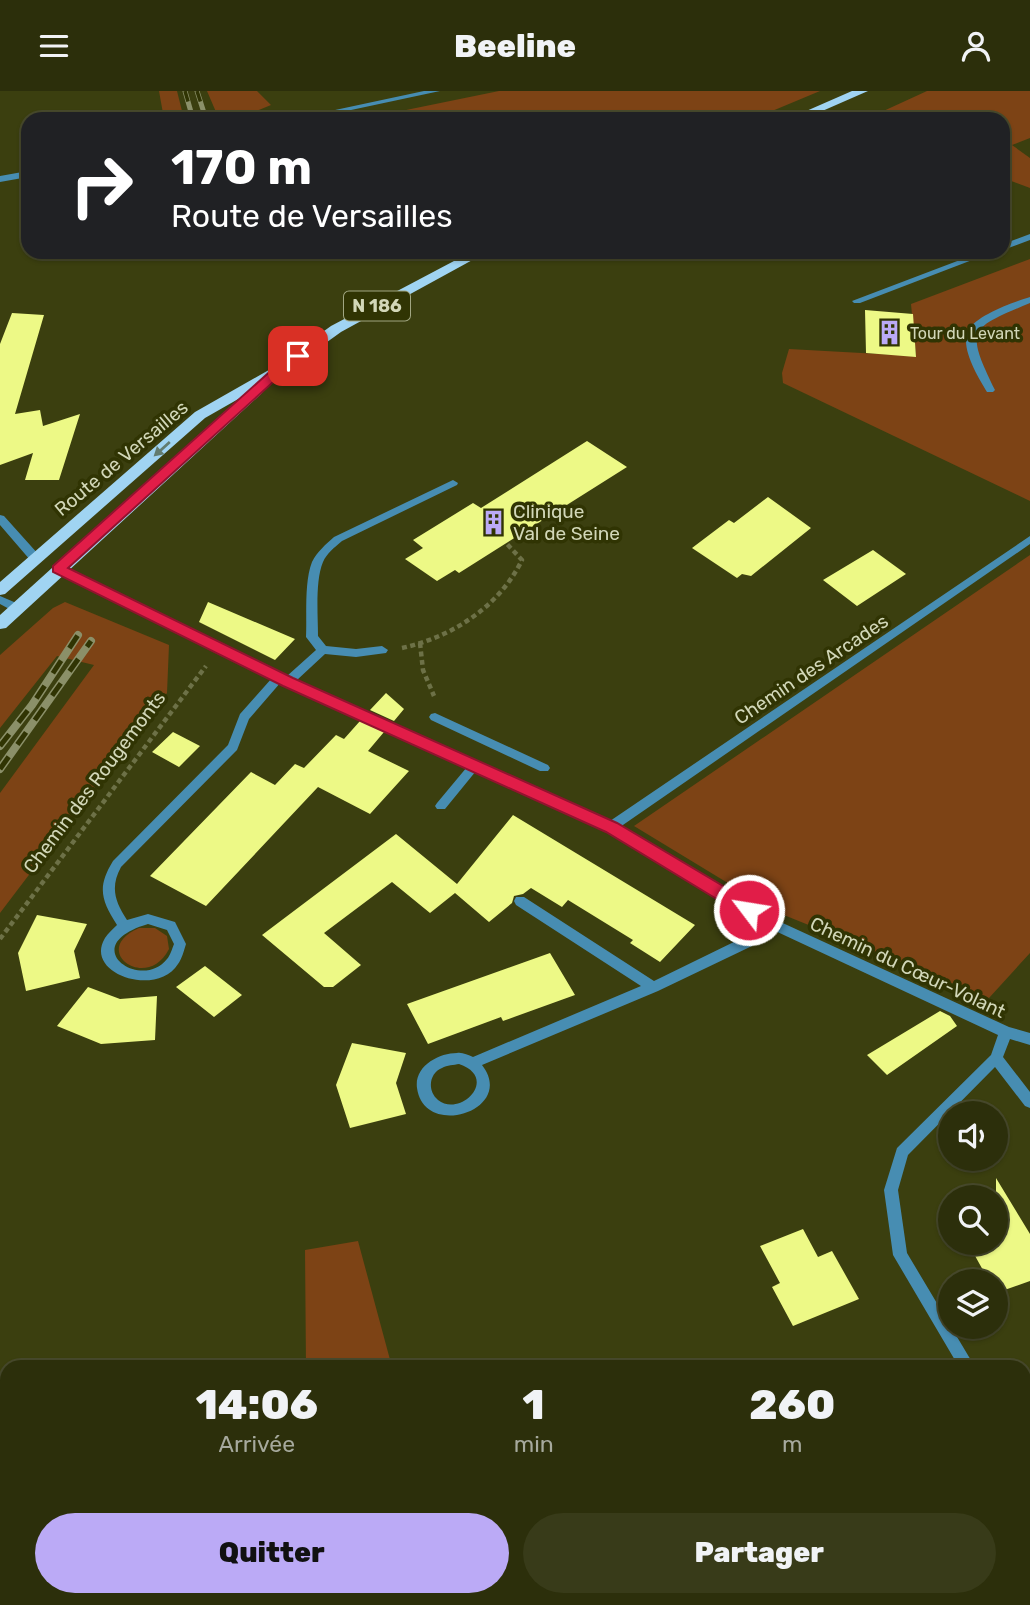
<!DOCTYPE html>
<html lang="fr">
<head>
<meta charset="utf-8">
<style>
	:root { --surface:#2c2f0b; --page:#383b19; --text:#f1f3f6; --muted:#a6a99d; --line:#484a2c; --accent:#bbaaf6 }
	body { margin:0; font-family:Rubik,sans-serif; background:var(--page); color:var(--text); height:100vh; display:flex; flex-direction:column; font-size:26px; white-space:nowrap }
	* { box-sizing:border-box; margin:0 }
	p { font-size:23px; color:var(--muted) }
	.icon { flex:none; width:38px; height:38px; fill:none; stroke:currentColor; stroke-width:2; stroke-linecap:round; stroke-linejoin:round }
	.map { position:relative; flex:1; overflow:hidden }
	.side { position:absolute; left:0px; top:1269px; width:1031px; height:247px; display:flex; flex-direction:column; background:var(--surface); border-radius:21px 21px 0 0; box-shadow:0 2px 5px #0004,0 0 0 2px var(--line) }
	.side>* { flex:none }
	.top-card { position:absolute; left:21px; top:21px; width:989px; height:147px; border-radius:21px; box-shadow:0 2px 5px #0004,0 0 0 2px var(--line); background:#202124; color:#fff; overflow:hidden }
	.fabs { position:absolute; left:938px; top:1010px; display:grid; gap:14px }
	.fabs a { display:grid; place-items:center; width:70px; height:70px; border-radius:50%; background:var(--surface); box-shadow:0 2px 5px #0004,0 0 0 2px var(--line); font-size:35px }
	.pin { position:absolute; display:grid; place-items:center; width:60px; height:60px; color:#fff; margin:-30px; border-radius:14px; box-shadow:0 4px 10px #0006 }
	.me { position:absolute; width:77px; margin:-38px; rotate:301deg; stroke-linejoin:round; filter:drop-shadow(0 0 5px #0008) }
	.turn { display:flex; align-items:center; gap:24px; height:147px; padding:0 35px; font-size:32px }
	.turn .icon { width:91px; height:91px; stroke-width:2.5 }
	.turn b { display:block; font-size:49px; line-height:60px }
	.eta { display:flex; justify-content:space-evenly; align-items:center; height:119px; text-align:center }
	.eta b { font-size:42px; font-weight:800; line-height:49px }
	.action { display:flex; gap:14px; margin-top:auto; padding:14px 35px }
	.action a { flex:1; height:80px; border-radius:42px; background:var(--accent); color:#111; font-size:28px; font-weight:800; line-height:80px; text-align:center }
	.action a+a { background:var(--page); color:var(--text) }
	header { display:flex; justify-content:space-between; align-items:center; height:91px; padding:0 35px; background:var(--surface); font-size:32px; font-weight:800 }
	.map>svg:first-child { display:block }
	.green { fill:#7d4315 }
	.building { fill:#edf986 }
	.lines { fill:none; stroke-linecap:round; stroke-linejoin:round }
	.path { stroke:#6d7147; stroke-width:4.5; stroke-dasharray:5 3.5; stroke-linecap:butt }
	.minor { fill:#478db2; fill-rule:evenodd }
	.major { fill:#a0d4f2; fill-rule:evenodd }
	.rail-far1-casing { stroke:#8b9069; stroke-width:5 }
	.rail-casing { stroke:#8b9069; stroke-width:8 }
	.rail-far1 { stroke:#303403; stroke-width:3.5; stroke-dasharray:11; stroke-linecap:butt }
	.rail { stroke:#303403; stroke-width:5; stroke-dasharray:15; stroke-linecap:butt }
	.oneway { fill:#627c6f }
	.route { fill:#e11d48; stroke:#92132f; stroke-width:2 }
	.labels { text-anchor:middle; stroke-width:7; stroke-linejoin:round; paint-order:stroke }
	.far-poi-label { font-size:16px; fill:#d2d7b8; stroke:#303403; text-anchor:start }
	.shield { fill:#303403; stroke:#a1a682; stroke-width:2 }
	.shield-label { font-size:18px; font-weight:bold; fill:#d2d7b8 }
	.street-label { font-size:19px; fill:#d2d7b8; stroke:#303403 }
	.poi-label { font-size:19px; fill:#d2d7b8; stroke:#303403; text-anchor:start }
</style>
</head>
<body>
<header><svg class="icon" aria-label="menu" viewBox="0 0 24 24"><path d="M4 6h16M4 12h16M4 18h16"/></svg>Beeline<svg class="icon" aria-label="person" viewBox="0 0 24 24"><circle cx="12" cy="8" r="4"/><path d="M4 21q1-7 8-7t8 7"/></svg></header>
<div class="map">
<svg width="1030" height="1514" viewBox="0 0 1030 1514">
	<rect width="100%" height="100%" fill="#3b3f0f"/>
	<!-- green -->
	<path class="green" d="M159,0H177L184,28H164Z
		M207,0H257L271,14L237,28H219Z
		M499,0H820L753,28H362Z
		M927,0H1030V47L1012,54L1030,67V97L1003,87V28H866Z
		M161,161H268L257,169Z
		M1030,168V410L783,292L782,282L789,258L916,265L911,213Z
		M1030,464V862L989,907L774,820L634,735Z
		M65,511L169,554L167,602L0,822V702L94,574L57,565L0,637V564L53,517Z
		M139,837H155L167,845L169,858C147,902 88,859 139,837Z
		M358,1150L392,1276H306L305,1159Z
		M7,1405V1508H455L457,1514H0V1407Z"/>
	<!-- building -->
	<path class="building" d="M865,219L913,223L916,266L866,262Z
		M12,222L44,224L15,323L40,319L43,335L80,323L59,389H25L33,362L0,374V253Z
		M587,350L627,376L459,482L455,479L437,490L405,468L423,457L413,449L473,412L481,417Z
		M768,406L811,437L751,485L742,483L737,487L692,457L729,429L734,432Z
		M873,459L906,483L857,515L823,489Z
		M208,511L295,548L275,569L199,531Z
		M386,602L404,618L394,630L370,619Z
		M360,630L384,641L368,660L409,680L370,723L318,696L206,815L150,785L251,681L275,694L295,673L304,677L336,644L344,648Z
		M173,641L200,655L179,676L152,661Z
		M513,724L695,834L660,871L630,852L633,849L568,809L562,816L531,797L523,803L514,805L512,812L489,831L455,802L430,822L392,791L324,842L361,874L333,896H324L262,844L396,743L457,793Z
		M37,824L87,833L74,860L80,887L26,900L18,862Z
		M550,862L575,904L503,930L501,926L428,953L407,913Z
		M205,875L242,904L214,926L176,896Z
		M88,896L120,908L157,905L155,949L101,953L57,935Z
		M940,920L950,925L957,935L887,984L867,964Z
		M352,952L406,962L396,992L406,1023L350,1037L336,994Z
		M996,1087L1030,1143V1190L996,1202V1190H989L969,1154L996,1152Z
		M803,1138L818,1166L832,1160L859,1208L793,1235L772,1196L780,1192L760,1155Z"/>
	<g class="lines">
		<!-- path -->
		<path class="path" d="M420,552L423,579L434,605
			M402,557C452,546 499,516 522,469L506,452
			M0,848L206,575"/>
		<!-- minor -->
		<path class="minor" d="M424,0H440L309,28H293Z
			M28,80V86L0,91V85Z
			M1030,143V149L1003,159V153Z
			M981,161H993L860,212H854L852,210Z
			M1030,206V212C969,238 965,237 995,299L993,301H987C978,286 960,257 968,240C976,224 1014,211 1030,206Z
			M453,389L458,392L457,394L342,450C334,457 327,462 323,471C315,490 318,525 318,545L326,555L356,558L382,555L388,559L386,562L356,566L325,563L297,589L610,730L1030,445V453L620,736L774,828L1009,936L1030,942V954L1010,948L1003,966L1030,1001V1017L1025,1015L995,976L908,1064L898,1099L907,1162L975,1276H959L893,1164L884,1099L897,1057L991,964L998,944L771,838L752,855L658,900L482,974C517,1019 424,1049 417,997C414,975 439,962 457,962C462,961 468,964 473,966L641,895L516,814L514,810L516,806H524L654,890L742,847L760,833L607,739L476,680L445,718H437L435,715L437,712L467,676L281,591L249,628L237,659L121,776C110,796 115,811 127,829L148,823L175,831L186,853C184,859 182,868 178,873C157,907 83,883 105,847C108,842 113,838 117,834C101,809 97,796 113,770L228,654L240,623L272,587L54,481L53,478L54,475H62L287,585L316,559L306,546C307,525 304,491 312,471C317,461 326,453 334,446ZM148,833L167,839L174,853C172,858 170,865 167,868C142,901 74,855 148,833ZM459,973C500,987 460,1027 438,1009C427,1000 429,982 442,977C447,974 454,974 459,973Z
			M0,424L4,425L39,464L40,467L39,470H31L0,434Z
			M0,505L21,514L22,517L21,520H13L0,513Z
			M435,622L548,674L550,677L548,680H540L431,629L429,626L431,623Z
			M1024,1452L1030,1455V1474L1024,1471Z
			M925,1508H946L944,1514H923Z"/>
		<!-- major -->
		<path class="major" d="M852,0H868L804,28H788Z
			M471,161H487L341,241L284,282L258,296L263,300L261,303L6,537L0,538V524L240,307L205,327L5,503L0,504V491L195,321L274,276L331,235Z"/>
		<defs>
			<path id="rail-far1" d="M185,0L193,28
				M197,0L206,28"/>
			<path id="rail" d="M0,655L32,614L78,544
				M0,678L91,550"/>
		</defs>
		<!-- rail-far1 casing -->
		<use href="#rail-far1" class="rail-far1-casing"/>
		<!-- rail casing -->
		<use href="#rail" class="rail-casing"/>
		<!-- rail-far1 -->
		<use href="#rail-far1" class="rail-far1"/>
		<!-- rail -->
		<use href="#rail" class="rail"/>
	</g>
	<!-- one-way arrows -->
	<defs><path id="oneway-solid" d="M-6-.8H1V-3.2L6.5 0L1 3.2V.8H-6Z" transform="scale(1.75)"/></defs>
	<use class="oneway" href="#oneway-solid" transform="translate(162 358) rotate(138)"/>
	<!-- route -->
	<path class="route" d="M298,262L304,265L302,268L283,282L68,477L293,587L617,732L755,814L757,819L755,824H743L606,741L283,595L53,481V475L275,276Z"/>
	<!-- icons -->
	<defs>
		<symbol id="building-bare" viewBox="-9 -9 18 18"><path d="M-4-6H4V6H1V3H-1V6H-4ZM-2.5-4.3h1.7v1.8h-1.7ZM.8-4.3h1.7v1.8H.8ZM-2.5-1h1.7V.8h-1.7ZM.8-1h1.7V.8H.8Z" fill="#bbaaf6" stroke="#303403" stroke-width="2.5" paint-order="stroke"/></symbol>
	</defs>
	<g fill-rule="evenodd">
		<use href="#building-bare" x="872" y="224" width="35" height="35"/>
		<use href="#building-bare" x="476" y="414" width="35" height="35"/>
	</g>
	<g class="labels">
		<!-- far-poi labels -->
		<g class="far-poi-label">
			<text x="910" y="248">Tour du Levant</text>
		</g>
		<!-- shield labels -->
		<rect class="shield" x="344" y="200.5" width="66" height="29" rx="5"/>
		<g class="shield-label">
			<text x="377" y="221">N 186</text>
		</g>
		<!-- street labels -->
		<g class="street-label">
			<text transform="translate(121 367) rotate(-40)" y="7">Route de Versailles</text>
			<text transform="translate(811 578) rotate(-34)" y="7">Chemin des Arcades</text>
			<text transform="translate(94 691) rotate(-53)" y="7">Chemin des Rougemonts</text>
			<text transform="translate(908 876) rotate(25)" y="7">Chemin du Cœur-Volant</text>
		</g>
		<!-- poi labels -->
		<g class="poi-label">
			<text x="513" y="427">Clinique<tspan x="513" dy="22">Val de Seine</tspan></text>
		</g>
	</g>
</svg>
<div class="fabs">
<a><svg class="icon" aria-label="sound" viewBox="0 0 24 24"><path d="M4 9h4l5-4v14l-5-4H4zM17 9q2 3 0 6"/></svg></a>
<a><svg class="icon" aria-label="search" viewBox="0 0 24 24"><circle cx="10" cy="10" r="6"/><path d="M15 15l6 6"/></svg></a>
<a><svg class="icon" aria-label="layers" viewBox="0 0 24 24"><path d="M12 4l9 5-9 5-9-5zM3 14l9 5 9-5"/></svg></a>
</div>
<div class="pin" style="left:298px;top:265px;background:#d93025"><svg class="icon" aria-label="arrive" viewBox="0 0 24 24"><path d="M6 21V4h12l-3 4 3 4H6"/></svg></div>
<svg class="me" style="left:749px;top:819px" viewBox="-20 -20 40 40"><circle r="17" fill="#e11d48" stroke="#fff" stroke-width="3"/><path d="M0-11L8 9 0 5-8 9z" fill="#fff"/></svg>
<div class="top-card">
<div class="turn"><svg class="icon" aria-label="right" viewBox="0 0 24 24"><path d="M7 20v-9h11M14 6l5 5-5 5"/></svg><div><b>170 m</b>Route de Versailles</div></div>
</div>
<section class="side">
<div class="eta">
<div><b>14:06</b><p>Arrivée</p></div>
<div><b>1</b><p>min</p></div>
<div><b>260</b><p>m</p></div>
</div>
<div class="action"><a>Quitter</a><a>Partager</a></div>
</section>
</div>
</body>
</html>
